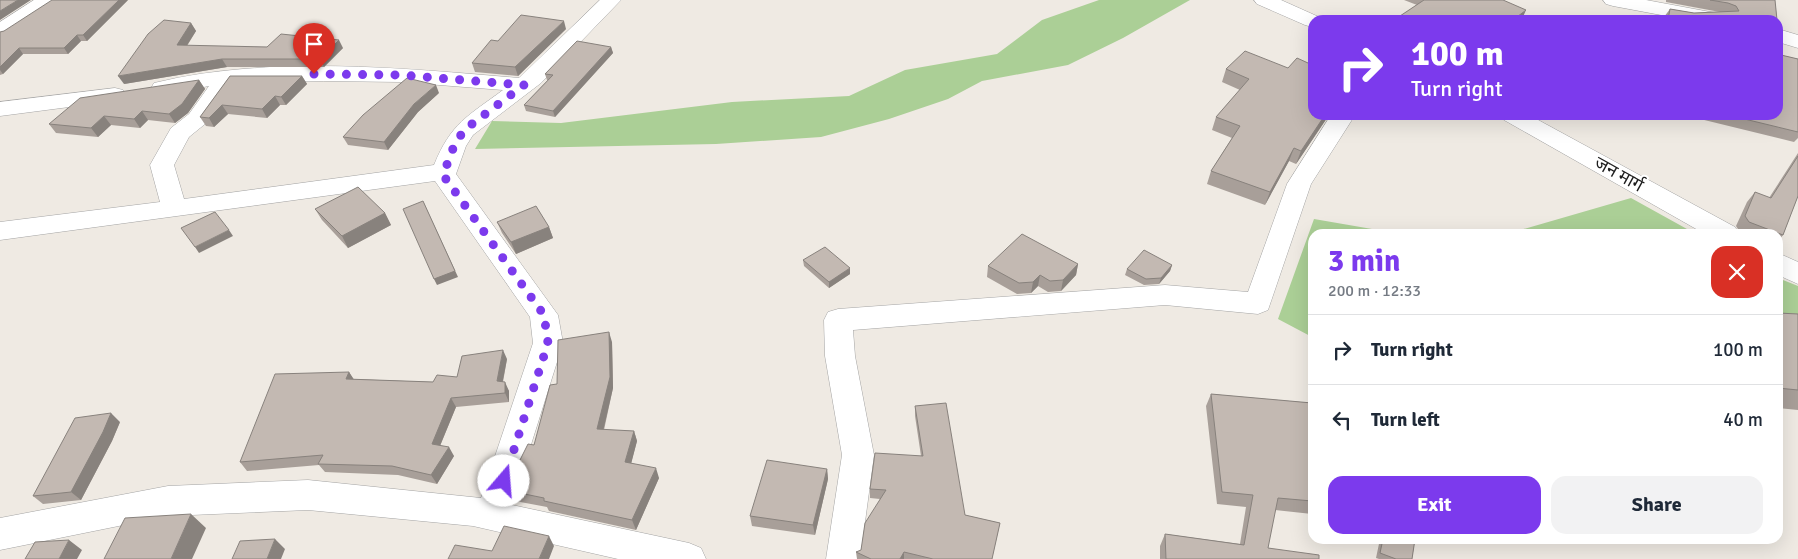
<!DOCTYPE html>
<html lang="en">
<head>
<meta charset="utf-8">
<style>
	:root { --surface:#fff; --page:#f2f2f3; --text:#1f2937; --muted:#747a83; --line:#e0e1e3; --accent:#7c3aed }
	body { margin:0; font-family:Signika,"Noto Sans Devanagari",sans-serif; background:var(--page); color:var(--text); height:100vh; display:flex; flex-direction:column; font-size:19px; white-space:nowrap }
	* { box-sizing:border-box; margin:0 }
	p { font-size:16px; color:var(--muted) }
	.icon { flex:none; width:28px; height:28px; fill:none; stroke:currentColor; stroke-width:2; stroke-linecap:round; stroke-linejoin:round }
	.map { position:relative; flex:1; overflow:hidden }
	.side { position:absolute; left:1308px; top:229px; width:475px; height:315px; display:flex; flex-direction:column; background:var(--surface); border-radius:15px; box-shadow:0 5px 20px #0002 }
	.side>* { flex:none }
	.guide { position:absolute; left:1308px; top:15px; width:475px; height:105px; border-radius:15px; box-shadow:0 5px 20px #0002; background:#7c3aed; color:#fff; overflow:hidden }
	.pin { position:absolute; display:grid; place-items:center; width:42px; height:42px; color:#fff; margin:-51px -21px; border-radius:50% 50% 50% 0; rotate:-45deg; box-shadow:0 0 5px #0007 }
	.pin .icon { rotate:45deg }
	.me { position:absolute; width:55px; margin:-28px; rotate:18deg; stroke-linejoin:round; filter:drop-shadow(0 0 4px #0008) }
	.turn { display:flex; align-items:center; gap:18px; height:105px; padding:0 20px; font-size:22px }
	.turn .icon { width:65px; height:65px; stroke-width:2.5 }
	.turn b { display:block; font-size:35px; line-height:42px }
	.round { display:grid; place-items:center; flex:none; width:52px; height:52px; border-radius:15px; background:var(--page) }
	.headline { display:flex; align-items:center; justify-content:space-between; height:85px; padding:0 20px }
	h1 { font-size:30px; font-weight:700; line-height:38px; color:var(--accent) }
	.button { display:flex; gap:10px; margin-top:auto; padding:10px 20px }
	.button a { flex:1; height:58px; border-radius:15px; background:var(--accent); color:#fff; font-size:20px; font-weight:700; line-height:58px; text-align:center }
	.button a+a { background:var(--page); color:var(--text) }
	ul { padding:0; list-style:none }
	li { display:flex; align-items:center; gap:15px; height:70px; padding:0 20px; border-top:1px solid var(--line) }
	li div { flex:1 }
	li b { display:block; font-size:19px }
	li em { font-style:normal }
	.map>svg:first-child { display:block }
	.forest { fill:#abcf96 }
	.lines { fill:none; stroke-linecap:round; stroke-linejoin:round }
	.minor-casing { stroke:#a4a4a4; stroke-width:1 }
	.minor { fill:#fff; fill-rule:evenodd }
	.wall { fill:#a89f99 }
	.shaded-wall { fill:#88827d }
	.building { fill:#c3b9b2; stroke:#88827d }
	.route { stroke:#7c3aed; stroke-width:9; stroke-dasharray:0 16.2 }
	.labels { text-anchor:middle; stroke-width:4; stroke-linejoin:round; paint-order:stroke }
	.street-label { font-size:18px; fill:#1d1d1d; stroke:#fff }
</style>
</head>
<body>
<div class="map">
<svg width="1798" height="559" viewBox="0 0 1798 559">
	<rect width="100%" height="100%" fill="#efeae3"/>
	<!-- forest -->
	<path class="forest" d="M1099,0H1190L1123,38L1068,65L982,81L948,99L889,119L821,137L716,144L475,149L492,121L561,123L732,102L849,96L905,70L997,54L1042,20Z
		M1631,198L1696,234H1423L1510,233Z
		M1314,219L1401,234H1312V337L1278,319Z
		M1778,278L1798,286V328L1778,326Z"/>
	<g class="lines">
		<defs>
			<path id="minor" d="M34,0H58L55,4L7,35L0,37V22Z
				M600,0H621L541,83L473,135L466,146L456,174L558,315L563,343L512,505L689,543L701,548L706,559H618L473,526L308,510L168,516L0,550V518L168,486L308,480L481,498L533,343L530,317L435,181L0,240V222L160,202L150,165L171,128L189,114L209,86L162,95L154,93L151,88L154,83C269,55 401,68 519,78ZM324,81L401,82L503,90C468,116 451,123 434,165L184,199L174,165L189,137L205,124L234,83Z
				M1254,0H1281L1319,17L1322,20H1312V27L1305,25L1257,4Z
				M1603,0H1646L1721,14L1728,16L1731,20H1688L1613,6L1606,4Z
				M1778,29L1798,35V48L1778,42Z
				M115,88L123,90L126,95L123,100L0,116V102Z
				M1331,115H1355L1311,184L1268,310L1258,314L1165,305L853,330L855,356L874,455L860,559H826L842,455L825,356L824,320L828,312L838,309L1165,285L1248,292L1287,184Z
				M1500,115H1529L1735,227L1739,234H1705L1504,120Z
				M1778,253L1798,262V284L1778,275Z"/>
		</defs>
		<!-- minor casing -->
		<use href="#minor" class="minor-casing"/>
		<!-- minor -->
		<use href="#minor" class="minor"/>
	</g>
	<!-- wall -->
	<path class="wall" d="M128,0L87,41H81L68,54H23L3,74L0,75V32Z
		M1404,0H1503L1523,17L1519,20H1394L1417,5Z
		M1666,0H1775L1777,20H1664V17L1670,9L1694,13L1720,12L1666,2Z
		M191,23L196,31L187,46L343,48L324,67H227L124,84Z
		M566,29L518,76L475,72L472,63L498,41Z
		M611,47L613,53L555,117L526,111L524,105L548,80H547L545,74Z
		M1781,55L1798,59V138L1794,142L1692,117V115H1778Z
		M1308,63L1329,115L1296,164L1289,161L1265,205L1207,184L1211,171L1232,138L1212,130L1216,117L1240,90L1222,82L1226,69L1288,68Z
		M230,76H302L307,84L286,105H280L267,118L228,114L214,127L206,126L200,117Z
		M199,80L205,89L188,113L175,123L148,120L140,128L111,125L98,137L56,133L49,124Z
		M439,93L418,112L388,150L348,145L343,137Z
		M1798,153V196L1783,235L1778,241V234H1745L1740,232L1736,226L1747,202L1755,192L1769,198Z
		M315,209L385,213L391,225L348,248L322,220Z
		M497,222L549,227L553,238L516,254L502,233Z
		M803,260L850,274L829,288L804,266Z
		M1078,264L1076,275L1061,291L1048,292L1038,286L1031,293L1017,294L987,277L988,266Z
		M1172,265L1170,271L1159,284L1144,285L1125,275L1127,269Z
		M1778,313L1798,314V410L1778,408Z
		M612,342L613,388L604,430L634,431L637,441L631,463L659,478L636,530L549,511L547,507L515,501L510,491L534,445L557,384Z
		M507,359L503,382L509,391V402L456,407L440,446L454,456L437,484L398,475L325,472L319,465L247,471L240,462L349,372L353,379L433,382L457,377Z
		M1211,394L1312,403V514L1275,510L1268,548L1319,559H1160V546L1165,534L1240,544L1246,507L1217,504L1206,406Z
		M915,406L965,515L1000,523L992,559H857L856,552L861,550L880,499L870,498V489L921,456L915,416Z
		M120,422L112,441L81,500L43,504L33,496Z
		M827,469L828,479L815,535L752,526L750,516Z
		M1380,539H1415L1412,559H1379L1376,558Z"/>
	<!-- shaded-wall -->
	<path class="shaded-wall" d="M18,0H31L0,20V11Z
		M119,0H128L87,41L83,35Z
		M1526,10L1523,17L1519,20H1513Z
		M564,21L566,29L518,76L515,67Z
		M191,23L196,31L182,53L177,45Z
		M77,35L81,41L68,54L64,48Z
		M339,40L343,48L324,67L320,59Z
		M611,47L613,53L555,117L553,111Z
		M19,48L23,54L3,74L0,70V67Z
		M222,59L227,67L124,84L118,76Z
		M302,76L307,84L286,105L281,97Z
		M199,80L205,89L188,113L175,123L169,114Z
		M436,85L439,93L418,112L388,150L384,142L414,104Z
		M275,96L280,105L267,118L262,109Z
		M222,105L228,114L214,127L209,118Z
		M142,111L148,120L140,128L134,119Z
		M1325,115H1329L1296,164L1301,151Z
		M104,116L111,125L98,137L91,128Z
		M1294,148L1289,161L1265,205L1270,192Z
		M423,201L458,277L437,285L434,279Z
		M385,213L391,225L348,248L342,236Z
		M549,227L553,238L516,254L511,242Z
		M229,230L233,236L199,253L195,247Z
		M1078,264L1076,275L1061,291L1063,280Z
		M1172,265L1170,271L1159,284L1161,278Z
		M850,268V274L829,288V282Z
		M1040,275L1038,286L1031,293L1033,282Z
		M609,332L612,342L613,388L601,440L597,429Z
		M503,350L507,359L501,390L497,381Z
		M349,372L355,381L346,379Z
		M505,382L509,391V402L505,393Z
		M451,398L456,407L437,453L432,444Z
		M111,413L120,422L112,441L81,500L71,492Z
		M634,431L637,441L629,472L625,462Z
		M449,447L454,456L437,484L431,475Z
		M656,468L659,478L636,530L632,520Z
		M827,469L828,479L815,535L813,525Z
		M191,514L206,528L192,559H171Z
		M549,536L554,546L549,559H539Z
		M275,539L285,549L281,559H267Z
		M69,540L82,550L77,559H59Z
		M904,552V559H900Z"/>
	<!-- building -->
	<path class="building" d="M0,0H18L0,11Z
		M52,0H119L83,35H77L64,48H19L0,67V32L4,31Z
		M1424,0H1503L1526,10L1513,20H1394Z
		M1710,0H1775L1777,20H1668L1670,9L1694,13L1739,11L1736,6L1728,3Z
		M521,15L564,21L515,67L472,63L491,40L498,41Z
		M164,20L191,23L177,45L267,47L281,34L339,40L320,59H222L118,76L148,34Z
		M1778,23L1781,55L1798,59V132L1728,115H1778Z
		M577,41L611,47L553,111L524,105L553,75L545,74Z
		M1245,51L1288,68L1297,58L1308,63L1312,59V115H1325L1301,151L1294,148L1270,192L1211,171L1240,126L1216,117L1249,79L1226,69Z
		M230,76H302L281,97L275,96L262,109L222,105L209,118L200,117Z
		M407,78L436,85L414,104L384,142L343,137L363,115Z
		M199,80L182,104L169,114L142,111L134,119L104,116L91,128L49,124L80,98Z
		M1798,156V196L1783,235L1749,222L1745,216L1755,192L1771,198Z
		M358,187L385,213L342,236L315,209Z
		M423,201L455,271L434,279L403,209Z
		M536,206L549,227L511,242L497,222Z
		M215,212L229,230L195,247L181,228Z
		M1022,234L1078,264L1063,280L1050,281L1040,275L1033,282L1019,283L988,266Z
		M825,247L850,268L829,282L803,260Z
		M1144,250L1172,265L1161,278L1146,279L1127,269Z
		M1778,313L1798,314V390L1778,388Z
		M609,332L610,377L597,429L634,431L625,462L656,468L632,520L544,501V498L510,491L520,460L528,444L534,445L550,385L557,384L558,340Z
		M503,350L497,381L505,382V393L451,398L432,444L449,447L431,475L392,466L318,464L323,455L240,462L275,374L349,372L346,379L433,382L437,375L457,377L462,356Z
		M1211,394L1312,403V501L1278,498L1268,548L1319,555V559H1166L1165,534L1244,545L1253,495L1222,492Z
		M946,403L965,515L1000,523L992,559H933L904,552L900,559H871L856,552L861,550L865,523L886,490L870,489L875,453L923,456L915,406Z
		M111,413L103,432L71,492L33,496L75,418Z
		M767,460L827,469L813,525L750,516Z
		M191,514L171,559H104L125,518Z
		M504,526L549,536L539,559H448L455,545L492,551Z
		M275,539L267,559H232L240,541Z
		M1383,539H1415L1412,559H1396L1380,553Z
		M69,540L59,559H25L35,542Z"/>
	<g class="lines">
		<!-- route -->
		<path class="route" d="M314,74L401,75L524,85L464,130L454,146L443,175L544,315L548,343L504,481"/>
	</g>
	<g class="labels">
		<!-- street labels -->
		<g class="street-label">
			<text transform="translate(1619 174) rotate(29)" y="6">जन मार्ग</text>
		</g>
	</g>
</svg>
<div class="pin" style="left:314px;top:74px;background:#d93025"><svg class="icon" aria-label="arrive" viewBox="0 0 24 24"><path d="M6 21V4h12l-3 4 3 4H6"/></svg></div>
<svg class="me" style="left:504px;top:481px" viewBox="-20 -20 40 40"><circle r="19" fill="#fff"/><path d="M0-13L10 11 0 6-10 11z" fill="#7c3aed"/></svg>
<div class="guide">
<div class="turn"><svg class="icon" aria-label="right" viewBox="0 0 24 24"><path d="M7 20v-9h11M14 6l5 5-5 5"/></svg><div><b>100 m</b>Turn right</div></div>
</div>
<section class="side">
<div class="headline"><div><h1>3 min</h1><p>200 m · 12:33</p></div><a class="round" style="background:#d93025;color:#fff"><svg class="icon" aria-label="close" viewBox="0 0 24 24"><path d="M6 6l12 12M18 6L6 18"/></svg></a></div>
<ul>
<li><svg class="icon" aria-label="right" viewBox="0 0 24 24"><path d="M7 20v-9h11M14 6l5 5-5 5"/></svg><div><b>Turn right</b></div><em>100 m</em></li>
<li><svg class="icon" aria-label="left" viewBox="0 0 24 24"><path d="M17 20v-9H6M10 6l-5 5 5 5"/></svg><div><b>Turn left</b></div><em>40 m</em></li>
</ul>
<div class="button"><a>Exit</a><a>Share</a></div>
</section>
</div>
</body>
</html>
